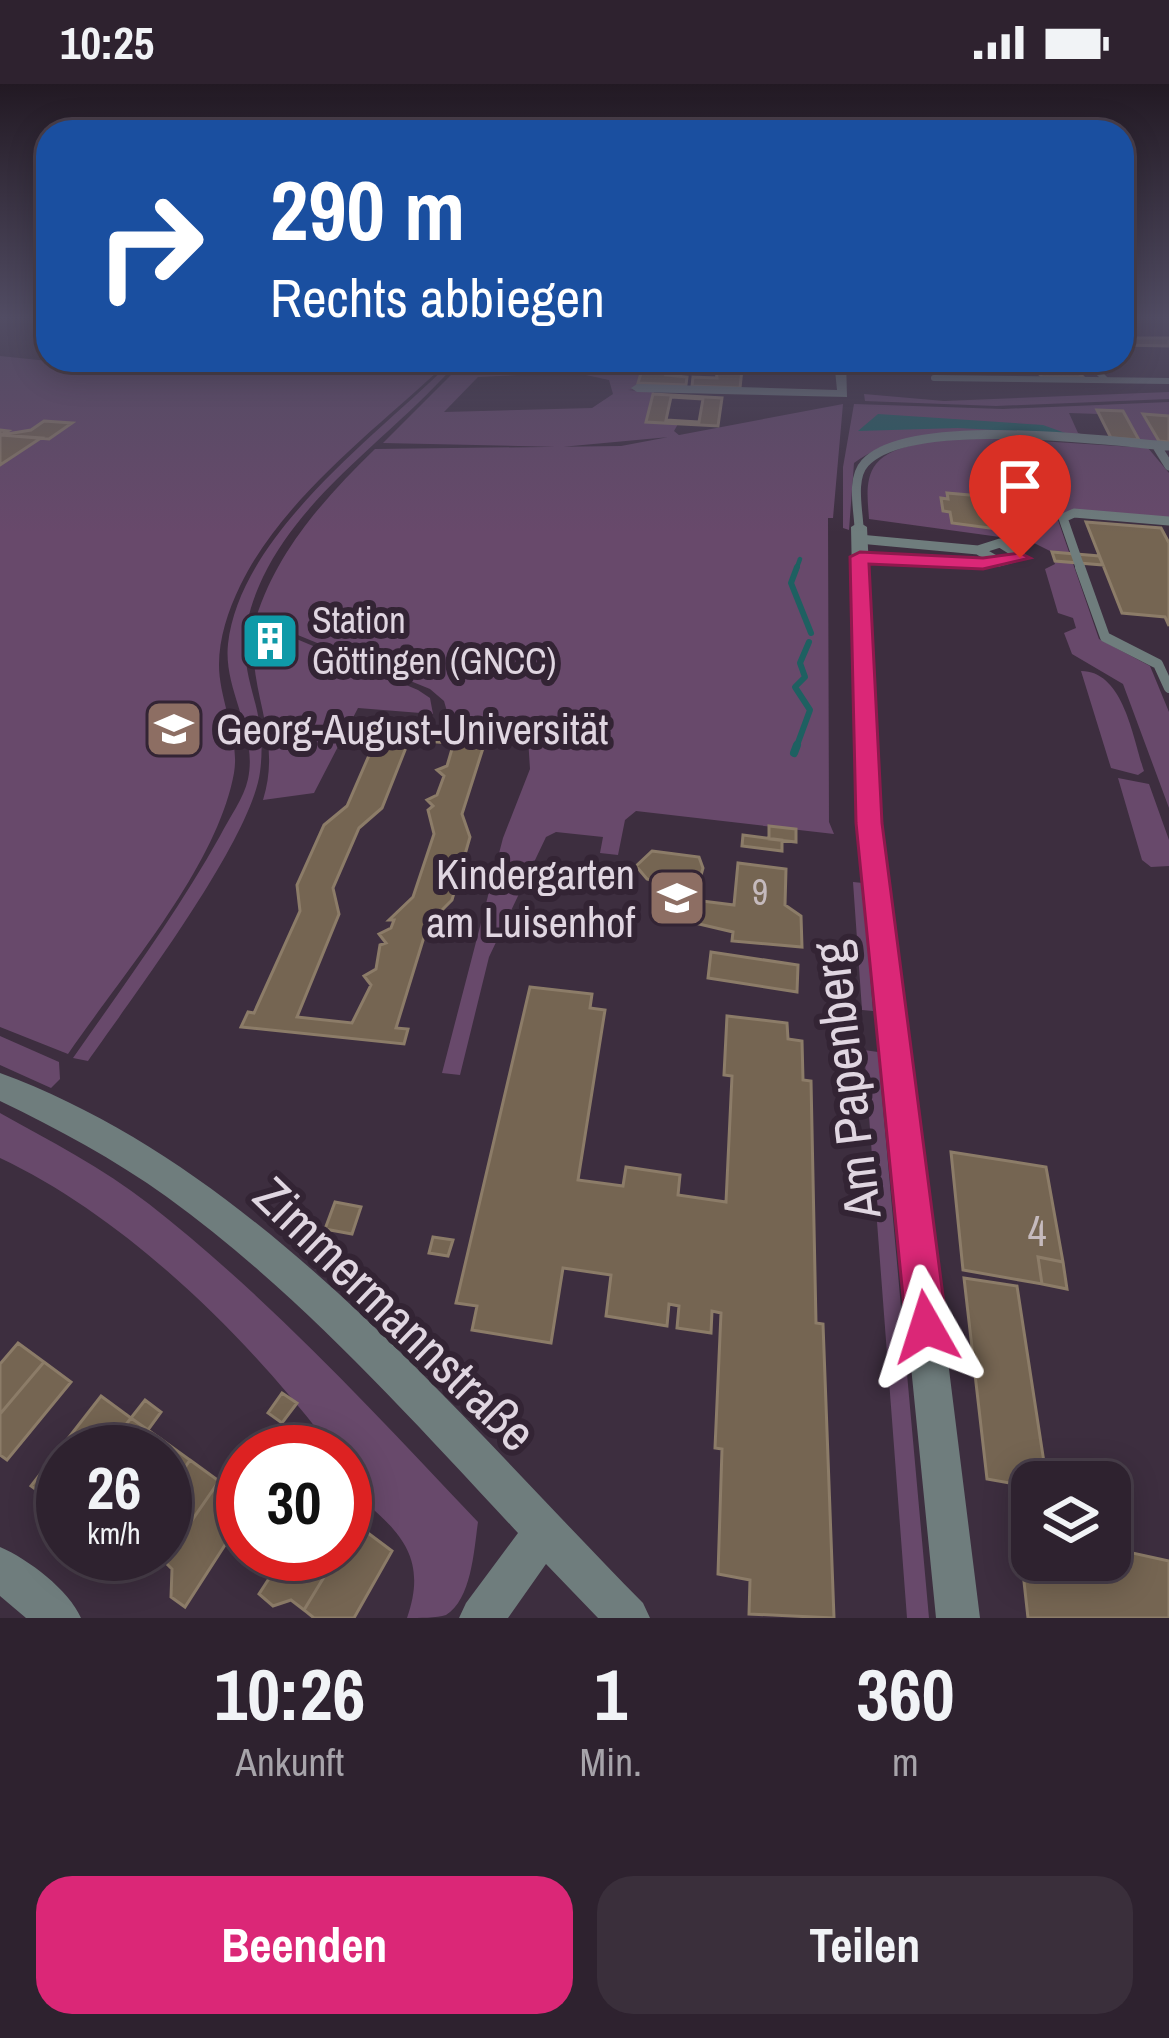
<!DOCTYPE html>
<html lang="de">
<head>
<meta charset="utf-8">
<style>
	:root { --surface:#2e222f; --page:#3a2f3b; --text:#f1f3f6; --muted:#a7a4aa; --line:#493f4b; --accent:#db2777 }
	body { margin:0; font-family:"Archivo Narrow",sans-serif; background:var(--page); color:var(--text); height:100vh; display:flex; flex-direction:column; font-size:45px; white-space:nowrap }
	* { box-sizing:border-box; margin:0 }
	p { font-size:39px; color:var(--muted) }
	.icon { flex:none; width:66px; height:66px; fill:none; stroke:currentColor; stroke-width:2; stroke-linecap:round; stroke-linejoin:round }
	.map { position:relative; height:1534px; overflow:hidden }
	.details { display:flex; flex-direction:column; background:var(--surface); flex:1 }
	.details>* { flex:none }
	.guide { position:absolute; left:36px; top:36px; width:1098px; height:252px; border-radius:36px; box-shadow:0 6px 30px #0003,0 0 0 3px var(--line); background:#1a4fa0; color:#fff; overflow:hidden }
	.tools { position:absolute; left:1011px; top:1377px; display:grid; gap:24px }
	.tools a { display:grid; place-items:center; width:120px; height:120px; border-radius:24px; background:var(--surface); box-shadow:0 6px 30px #0003,0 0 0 3px var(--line); font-size:60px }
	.speed { position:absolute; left:36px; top:1341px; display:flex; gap:24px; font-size:60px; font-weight:700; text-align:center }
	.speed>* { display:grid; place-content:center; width:156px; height:156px; border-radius:50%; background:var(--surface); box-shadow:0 6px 30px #0003,0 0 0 3px var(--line); line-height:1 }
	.speed small { font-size:30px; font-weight:400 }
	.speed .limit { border:18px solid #d22; background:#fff; color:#111 }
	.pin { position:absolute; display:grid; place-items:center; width:102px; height:102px; color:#fff; margin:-123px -51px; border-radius:50% 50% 50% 0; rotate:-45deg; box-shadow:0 0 12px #0007 }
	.pin .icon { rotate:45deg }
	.me { position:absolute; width:132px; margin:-66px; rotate:354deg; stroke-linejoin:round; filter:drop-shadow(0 0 9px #0008) }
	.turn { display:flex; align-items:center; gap:42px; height:252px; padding:0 36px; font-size:54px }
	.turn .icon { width:156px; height:156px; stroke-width:2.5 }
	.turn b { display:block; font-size:84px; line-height:102px }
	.eta { display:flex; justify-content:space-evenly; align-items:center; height:204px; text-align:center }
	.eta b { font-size:72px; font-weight:800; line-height:84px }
	.cta { display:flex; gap:24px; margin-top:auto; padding:24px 36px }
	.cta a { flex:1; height:138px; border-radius:36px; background:var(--accent); color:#fff; font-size:48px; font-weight:800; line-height:138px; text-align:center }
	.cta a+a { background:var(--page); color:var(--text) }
	.status { display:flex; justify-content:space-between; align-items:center; height:84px; padding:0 60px; background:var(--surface); direction:ltr }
	.status svg { height:33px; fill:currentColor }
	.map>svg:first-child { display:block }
	.green { fill:#68496b }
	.water { fill:#1e6061 }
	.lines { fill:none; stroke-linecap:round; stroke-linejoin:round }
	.stream-far2 { stroke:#1e6061; stroke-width:4.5 }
	.stream-far1 { stroke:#1e6061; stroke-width:6 }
	.stream { stroke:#1e6061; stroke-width:8 }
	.building { fill:#756552; stroke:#8c7c68; stroke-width:3; fill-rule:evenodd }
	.lane-far2 { stroke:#6f7d7d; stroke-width:6 }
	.lane-far1 { stroke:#6f7d7d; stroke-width:9 }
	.lane { stroke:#6f7d7d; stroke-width:10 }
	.street { fill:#6f7d7d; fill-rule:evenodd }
	.route { fill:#db2777; stroke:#8e194d; stroke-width:3 }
	.labels { text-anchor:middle; stroke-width:12; stroke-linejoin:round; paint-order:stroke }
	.far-poi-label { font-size:36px; fill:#e0d6e1; stroke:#332434; text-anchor:start }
	.number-label { font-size:36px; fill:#c5babd }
	.poi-label { font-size:42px; fill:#e0d6e1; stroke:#332434; text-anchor:start }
	.near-number-label { font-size:42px; fill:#c5babd }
	.near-street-label { font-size:51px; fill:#e0d6e1; stroke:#332434 }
</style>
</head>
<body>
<div class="status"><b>10:25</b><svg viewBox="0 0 49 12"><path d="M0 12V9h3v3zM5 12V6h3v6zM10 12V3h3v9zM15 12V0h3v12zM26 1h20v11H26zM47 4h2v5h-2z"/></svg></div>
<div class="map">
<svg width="1169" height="1534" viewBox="0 0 1169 1534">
	<rect width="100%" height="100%" fill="#3d2e3f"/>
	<!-- green -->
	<path class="green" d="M0,272L106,283L120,276H450C379,343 283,413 240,502C228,527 219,554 219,581C219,616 240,653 234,689C217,783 122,891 68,970L0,943Z
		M637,276H645L639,299L686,301L628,306L654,308L646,337L678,340L674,347L680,352L561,363L383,359L457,285L580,282L579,288L478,293L444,328L592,324L613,310L609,296L586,291L585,282Z
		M445,284H452C391,353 304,408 263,493C219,587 271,606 260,688C251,757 131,915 88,977L73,974C124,901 177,829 220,752C229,734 244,714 248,695C258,648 223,606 228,560C240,452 372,355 445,284Z
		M1169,308V315L996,322L865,317L864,310L944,317Z
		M1169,318V359L1112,356L1123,328L1099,326V330L1069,329L1078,349L1092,354C1025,350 909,337 854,379L849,446L843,444V383L854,320L1003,325Z
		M843,320L833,434H828L829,738L834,750L636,727L625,736L618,771L600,769L603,753L556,748L546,753L489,873L460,991L442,989L503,754L530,685L527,638L448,631L444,617L430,605L256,534C278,465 325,414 375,365L621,362Z
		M1024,356L1148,364L1169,389V434L1076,427L1058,436L1099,555L1150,582L1169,628V724L1123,600L1072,570L1064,549L1076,544L1073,534L1058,529L1045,485L1055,480L1052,468L1034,459L1031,449L1029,457L869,435C868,418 864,395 876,380C900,350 988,355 1024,356Z
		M256,538L418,606L430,614L433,630L358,624L314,709L263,716C284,648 243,603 256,538Z
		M1081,587C1124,587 1133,655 1144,687L1138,691L1111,684Z
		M1118,694L1149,700L1169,756V782L1151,783L1142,776Z
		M853,798L863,799L873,927L862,926Z
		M0,952L59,978L60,995L51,1004L0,981Z
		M864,966L878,968L929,1534H907Z
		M0,1029C50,1057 103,1084 149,1120C269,1214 374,1328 478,1438C474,1465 472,1515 446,1531C437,1534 419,1534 407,1534C431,1466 391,1441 345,1401V1368H315L323,1353C240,1246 123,1132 0,1074Z"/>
	<!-- water -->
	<path class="water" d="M878,330L1043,341L1068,350L958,344L858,347Z"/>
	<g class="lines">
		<!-- stream-far2 -->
		<path class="stream-far2" d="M796,486L800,475"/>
		<!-- stream-far1 -->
		<path class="stream-far1" d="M797,483L791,499L811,549
			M796,664L810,626L795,603L805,593L800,579L809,558"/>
		<!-- stream -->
		<path class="stream" d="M794,669L797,661"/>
	</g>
	<!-- building -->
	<path class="building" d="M1122,254H1169V262L1122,261Z
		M645,276H673L666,291L687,293L686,301L638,299Z
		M743,276L740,304L692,302L693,293L717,294L715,277Z
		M1016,276L1070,280L1083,293H1042L1032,281Z
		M653,310L722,314L718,342L646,338ZM671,313L703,315L699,338L666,336Z
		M1097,326L1123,327L1139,356L1111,354Z
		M1143,330L1169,332V358L1159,357Z
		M44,337L72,339L49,355L1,351L31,346Z
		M0,346L8,347L1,351L41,354L0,381Z
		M947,409L1003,414L1012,447L952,439L950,428L943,427L941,414L948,415Z
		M1086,438L1161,444L1169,459V542L1165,533L1122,529Z
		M1052,468L1099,472L1103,481L1055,477Z
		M374,645L494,654L492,662L484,661L462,730L470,753L452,816L428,840L396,944L408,945L404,960L241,943L248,928L254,929L300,827L297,801L324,741L347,722L377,653H370ZM409,656L451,659L452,665L447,682L437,686L444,692L437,711L427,716L433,722L428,726L434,750L413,813L389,836H394L391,844L379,850L386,859L380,861L376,885L364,892L371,901L352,939L297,933L339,830L333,804L359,744L382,724Z
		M769,742L796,745V758L769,755Z
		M743,751L782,756V767L742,762Z
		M652,767L699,773L703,784L694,816L734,821L738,779L786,785L785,821L801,832L802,863L732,857L733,848L669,833L660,816L663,800L647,795L636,782Z
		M711,868L798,881L797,908L708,894Z
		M530,903L592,910L590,924L605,926L578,1096L623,1102L626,1083L680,1091L678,1111L726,1118L732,992L724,991L727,932L787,939L788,955L802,957L803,996L811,997L816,1239L823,1240L834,1534L749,1530L750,1496L718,1490L722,1365L715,1364L721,1229L712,1227L711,1249L677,1244L679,1222L669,1220L667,1242L606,1232L611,1191L563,1184L551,1259L472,1246L477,1222L456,1219Z
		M951,1068L1046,1083L1063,1178L1038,1173L1042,1200L963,1186Z
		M335,1118L361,1123L352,1150L325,1145Z
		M433,1153L453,1156L448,1172L429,1169Z
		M1038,1173L1063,1178L1067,1205L1042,1200Z
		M964,1194L1017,1202L1047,1398H1032V1403L987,1395Z
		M18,1259L44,1278L0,1330V1280Z
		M44,1278L71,1298L7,1376L0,1371V1330Z
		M282,1309L297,1319L282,1339L268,1329Z
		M101,1312L131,1334L105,1368H63V1405L42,1410L31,1402Z
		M145,1316L161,1328L148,1346L131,1334Z
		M131,1334L158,1353L147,1368H105Z
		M158,1353L190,1376L165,1412V1368H147Z
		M236,1371L243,1376V1401L237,1410L219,1397Z
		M190,1376L219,1397L164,1477L157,1473L132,1481L124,1470H165V1412Z
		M219,1397L243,1414V1433L185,1523L171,1513L172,1485L164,1477Z
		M356,1440L392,1467L354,1534H314L304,1526L338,1470H345Z
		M1018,1443L1032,1446V1476H1110V1464L1169,1477V1534H1028Z
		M285,1470H338L304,1526L291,1516L273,1522L259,1510Z"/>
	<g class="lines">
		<!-- lane-far2 -->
		<path class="lane-far2" d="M1086,276L1106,296
			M934,294L1169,297"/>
		<!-- lane-far1 -->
		<path class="lane-far1" d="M1156,361L1169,382
			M859,443C858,424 851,394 865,379C909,331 1106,357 1169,362
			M859,455L978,466
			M1000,459L1021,472L999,478L978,466Z
			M860,474L992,479
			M1081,486L1063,434L1074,429L1169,437"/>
		<!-- lane -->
		<path class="lane" d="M1080,483L1105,553L1158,580L1169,604"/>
		<!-- street -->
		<path class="street" d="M101,276H116L95,288H87V284Z
			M834,276H846L847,313L637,308L631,304L637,300L837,306Z
			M859,438L867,443L881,739L980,1534H936L857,739L851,443Z
			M0,989C259,1084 454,1328 643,1519L650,1534H598L546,1480L508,1534H459L466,1519L518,1449C408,1331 298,1208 167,1113C114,1075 58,1045 0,1017Z
			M0,1463C28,1475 69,1506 81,1534H26L0,1512Z"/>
	</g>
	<!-- sky -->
	<linearGradient id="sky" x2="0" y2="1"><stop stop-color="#221923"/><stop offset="0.52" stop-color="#514c63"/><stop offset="1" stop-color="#514c63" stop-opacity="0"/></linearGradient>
	<rect width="1169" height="449" fill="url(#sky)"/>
	<!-- route -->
	<path class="route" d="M860,468L983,474L1020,469L1030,474L983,485L869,480L882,739L947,1243L941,1258L926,1264L912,1258L906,1243L856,739L850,473Z"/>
	<!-- icons -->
	<defs>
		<symbol id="building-square" viewBox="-11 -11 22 22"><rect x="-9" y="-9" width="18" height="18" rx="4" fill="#0f9aa8" stroke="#332434"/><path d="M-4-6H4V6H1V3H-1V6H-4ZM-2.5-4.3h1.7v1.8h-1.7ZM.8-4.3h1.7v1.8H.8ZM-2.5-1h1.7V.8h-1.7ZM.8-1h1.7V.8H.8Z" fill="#fff"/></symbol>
		<symbol id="university-square" viewBox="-11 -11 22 22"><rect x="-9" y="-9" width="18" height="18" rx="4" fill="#8d6e63" stroke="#332434"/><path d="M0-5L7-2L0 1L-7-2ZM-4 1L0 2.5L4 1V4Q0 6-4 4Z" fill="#fff"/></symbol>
		<symbol id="school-square" viewBox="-11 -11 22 22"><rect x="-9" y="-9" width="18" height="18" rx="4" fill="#8d6e63" stroke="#332434"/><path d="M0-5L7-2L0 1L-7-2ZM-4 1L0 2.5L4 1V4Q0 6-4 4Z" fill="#fff"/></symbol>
	</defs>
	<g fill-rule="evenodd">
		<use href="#building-square" x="237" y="524" width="66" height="66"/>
		<use href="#university-square" x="141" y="612" width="66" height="66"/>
		<use href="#school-square" x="644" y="781" width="66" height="66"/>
	</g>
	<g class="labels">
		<!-- far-poi labels -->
		<g class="far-poi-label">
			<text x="312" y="549">Station<tspan x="312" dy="41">Göttingen (GNCC)</tspan></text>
		</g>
		<!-- number labels -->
		<g class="number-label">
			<text x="760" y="821">9</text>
		</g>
		<!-- poi labels -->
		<g class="poi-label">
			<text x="216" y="660">Georg-August-Universität</text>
			<text x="635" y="805" text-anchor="end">Kindergarten<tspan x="635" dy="48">am Luisenhof</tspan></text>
		</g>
		<!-- near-number labels -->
		<g class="near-number-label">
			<text x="1037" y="1162">4</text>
		</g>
		<!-- near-street labels -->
		<g class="near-street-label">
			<text transform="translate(846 996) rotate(-97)" y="18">Am Papenberg</text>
			<text transform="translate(395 1230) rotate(44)" y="18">Zimmermannstraße</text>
		</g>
	</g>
</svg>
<div class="tools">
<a><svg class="icon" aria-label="layers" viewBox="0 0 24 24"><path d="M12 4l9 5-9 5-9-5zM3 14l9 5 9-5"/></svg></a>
</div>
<div class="speed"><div>26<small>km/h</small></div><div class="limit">30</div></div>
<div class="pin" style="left:1020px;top:474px;background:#d93025"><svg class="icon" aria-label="arrive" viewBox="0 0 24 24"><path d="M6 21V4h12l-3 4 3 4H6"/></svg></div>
<svg class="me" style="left:926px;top:1243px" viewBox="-20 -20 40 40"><path d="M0-17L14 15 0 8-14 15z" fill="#db2777" stroke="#fff" stroke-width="4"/></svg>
<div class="guide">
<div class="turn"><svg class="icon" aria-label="right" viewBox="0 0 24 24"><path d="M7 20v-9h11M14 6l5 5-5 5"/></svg><div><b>290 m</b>Rechts abbiegen</div></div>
</div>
</div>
<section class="details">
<div class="eta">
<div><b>10:26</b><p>Ankunft</p></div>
<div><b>1</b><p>Min.</p></div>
<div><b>360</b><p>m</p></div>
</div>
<div class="cta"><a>Beenden</a><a>Teilen</a></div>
</section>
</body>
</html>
